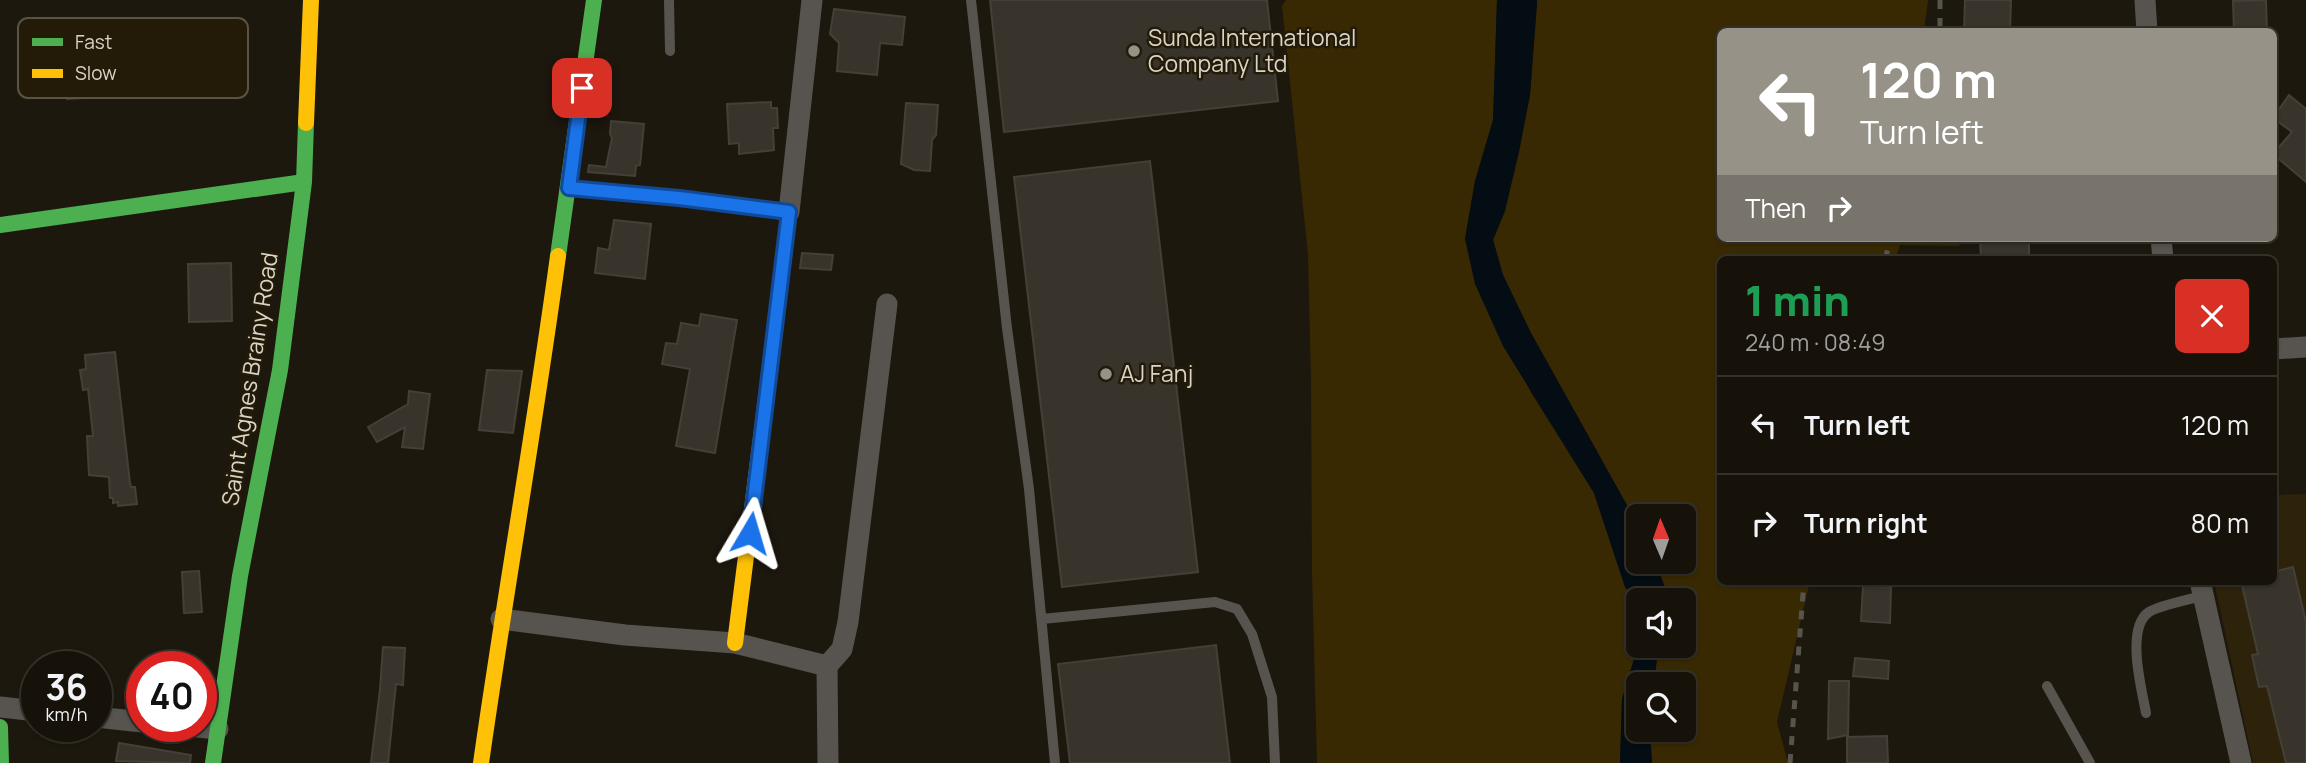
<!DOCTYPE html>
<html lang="en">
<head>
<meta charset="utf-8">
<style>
	:root { --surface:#16120a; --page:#232018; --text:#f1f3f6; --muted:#9e9e9c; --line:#35322b }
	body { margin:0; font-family:Manrope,sans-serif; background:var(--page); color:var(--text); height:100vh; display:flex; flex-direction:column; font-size:26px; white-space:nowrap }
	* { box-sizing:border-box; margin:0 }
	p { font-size:23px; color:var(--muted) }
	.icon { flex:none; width:38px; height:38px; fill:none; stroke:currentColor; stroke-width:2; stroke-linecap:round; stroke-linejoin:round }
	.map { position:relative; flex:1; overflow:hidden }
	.sheet { position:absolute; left:1717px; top:256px; width:560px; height:329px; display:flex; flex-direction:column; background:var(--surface); border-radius:10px; box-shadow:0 2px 5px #0004,0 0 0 2px var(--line) }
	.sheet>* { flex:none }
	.hud { position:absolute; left:1717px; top:28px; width:560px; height:214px; border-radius:10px; box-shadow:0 2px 5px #0004,0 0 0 2px var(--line); background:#979287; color:#fff; overflow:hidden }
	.needle { width:46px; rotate:358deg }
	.buttons { position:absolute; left:1626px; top:504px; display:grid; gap:14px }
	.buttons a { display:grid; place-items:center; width:70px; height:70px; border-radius:10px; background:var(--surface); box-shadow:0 2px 5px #0004,0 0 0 2px var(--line); font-size:35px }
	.speed { position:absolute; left:21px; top:651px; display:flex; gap:14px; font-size:35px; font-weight:700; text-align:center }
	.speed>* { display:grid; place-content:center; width:91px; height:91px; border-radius:50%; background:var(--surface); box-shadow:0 2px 5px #0004,0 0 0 2px var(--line); line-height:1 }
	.speed small { font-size:18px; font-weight:400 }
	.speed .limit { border:10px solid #d22; background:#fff; color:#111 }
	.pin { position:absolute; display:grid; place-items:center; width:60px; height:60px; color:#fff; margin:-30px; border-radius:14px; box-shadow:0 4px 10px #0006 }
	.me { position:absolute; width:77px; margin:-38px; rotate:7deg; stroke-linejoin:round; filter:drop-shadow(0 0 5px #0008) }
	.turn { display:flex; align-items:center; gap:24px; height:147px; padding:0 28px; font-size:32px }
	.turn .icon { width:91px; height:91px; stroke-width:2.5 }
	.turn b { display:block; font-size:49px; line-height:60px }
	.then { display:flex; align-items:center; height:66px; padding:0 28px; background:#0003; gap:14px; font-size:26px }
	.round { display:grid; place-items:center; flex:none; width:74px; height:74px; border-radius:10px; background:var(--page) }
	.overview { display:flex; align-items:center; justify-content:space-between; height:119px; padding:0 28px }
	h1 { font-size:42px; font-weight:800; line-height:52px; color:#1e9e55 }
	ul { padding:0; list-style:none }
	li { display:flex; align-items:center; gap:21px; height:98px; padding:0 28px; border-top:2px solid var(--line) }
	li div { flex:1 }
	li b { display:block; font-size:26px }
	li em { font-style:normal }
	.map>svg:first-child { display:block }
	.built { fill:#2d220a }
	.green { fill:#382902 }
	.water { fill:#040d13 }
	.building { fill:#38342b; stroke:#444038; stroke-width:2 }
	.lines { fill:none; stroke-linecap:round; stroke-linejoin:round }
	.lane { stroke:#575450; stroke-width:10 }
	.street { stroke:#575450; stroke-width:21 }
	.fast { stroke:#4caf50; stroke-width:16 }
	.slow { stroke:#ffc107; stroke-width:16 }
	.rail { stroke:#57544e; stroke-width:5; stroke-dasharray:9 9; stroke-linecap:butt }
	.route-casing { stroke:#114b97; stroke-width:18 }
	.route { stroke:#1a73e8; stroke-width:12 }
	.poi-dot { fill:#979287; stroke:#231b08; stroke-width:2.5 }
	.labels { text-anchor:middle; stroke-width:5; stroke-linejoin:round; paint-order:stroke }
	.poi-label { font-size:23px; fill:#d9d4c8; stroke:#231b08; text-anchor:start }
	.street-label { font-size:23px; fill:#d9d4c8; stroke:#231b08 }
	.key { fill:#231b08; stroke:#5a5242; stroke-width:2 }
	.key-label { font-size:19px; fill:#d9d4c8 }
</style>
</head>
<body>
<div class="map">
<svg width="2306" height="763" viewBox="0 0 2306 763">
	<rect width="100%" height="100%" fill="#1d180e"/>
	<!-- built -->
	<path class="built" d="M2306,494V763H2253L2214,581H2273V495Z"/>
	<!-- green -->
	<path class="green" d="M1286,0H1497L1493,120L1475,181L1465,239L1530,391L1594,493L1625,587L1638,603V646L1622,699L1620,763H1317L1312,572L1311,380L1308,254L1282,6Z
		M1537,0H1928L1924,31L1720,32V238H1961L1959,246L1900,245L1895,259H1720V581H1810L1777,722L1788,763H1652L1650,730H1684V684H1654L1657,658L1663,646H1684V600H1670L1655,562H1684V516H1638V525L1531,333L1503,275L1493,240L1505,211L1530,95Z"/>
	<!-- water -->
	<path class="water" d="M1497,0H1537V4L1530,95L1519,152L1505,211L1493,240L1503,275L1531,333L1638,525V562H1655L1670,600H1638V603L1625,587L1594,493L1503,346L1475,284L1465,239L1475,181L1493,120Z
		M1638,646H1663L1657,658L1654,684H1638V730H1650L1652,763H1620L1622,699Z"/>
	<!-- building -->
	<path class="building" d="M990,0H1267L1278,101L1004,132Z
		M1965,0H2011L2010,32L1964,31Z
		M2266,0L2267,32H2234L2233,1Z
		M834,9L905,17L902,45L880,43L877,75L837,71L839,43L830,34Z
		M99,30L101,97L67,99L65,31Z
		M2289,95L2306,109V182L2273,154L2292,132L2273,118Z
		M771,102V108H777L778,128H773L774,150L739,154V143L729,144L727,104Z
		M906,103L938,105L936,135L932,140L930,171L914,170L901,164Z
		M611,121L644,124L640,165L636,166L635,176L588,172L589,165L606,167L612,138L610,134Z
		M1150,161L1198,572L1062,587L1014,177Z
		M614,220L651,224L645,279L595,273L598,248L609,250Z
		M1980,238H2029V259H1981Z
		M802,253L833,255L831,270L800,268Z
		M231,263L232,321L189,322L188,264Z
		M701,314L737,320L715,453L676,446L690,369L662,364L666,343L677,344L681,323L699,326Z
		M115,352L130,483L131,487H135L137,504L118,506V502L113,503V498H110L109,477L89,475L87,436H93L88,389L83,390L80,370L86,369L85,355Z
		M487,370L522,371L513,433L479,430Z
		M409,391L430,394L423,449L402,447L405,427L377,442L368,427L408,404Z
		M2293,567L2306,622V763H2286L2267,686L2259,687L2252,655L2258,654L2241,581H2273V572Z
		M199,571L202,612L184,613L182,572Z
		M1863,586L1891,587L1890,623L1861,621Z
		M1216,645L1230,763H1070L1058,664Z
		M383,647L405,648L403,685L396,684L388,763H371L380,689Z
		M1855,658L1889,661L1888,679L1853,676Z
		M1829,681H1849L1848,735L1828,739Z
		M1887,736L1888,763H1847V737Z
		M119,743L191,755L190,763L116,761Z"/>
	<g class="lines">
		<!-- lane -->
		<path class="lane" d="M669,0L670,51
			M971,0L1007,328L1029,489L1055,763
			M1042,619L1215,602L1237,609L1252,634L1272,697L1275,763
			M2047,686L2090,763
			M2146,713C2142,690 2125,628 2149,612C2157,606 2191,599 2202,596"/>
		<!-- street -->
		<path class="street" d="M2145,0L2147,32
			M789,212L812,0
			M2161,238L2163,259
			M2273,349L2306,347
			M2200,581L2241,763
			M501,619L625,635L735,643L827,666
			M0,707L37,711
			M96,717L142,722
			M187,726L218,729
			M828,763L827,666L842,649L848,622L887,304"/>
		<!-- fast -->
		<path class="fast" d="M569,188L679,198L789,212L766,399
			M0,225L304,182
			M558,256L594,0
			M0,727L1,763
			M213,763L240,576L280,370L304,182L306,123"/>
		<!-- slow -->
		<path class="slow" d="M306,123L311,0
			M735,643L766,399
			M481,763C505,594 535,426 558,256"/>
		<!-- rail -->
		<path class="rail" d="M1940,0V32
			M1885,259L1891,238
			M1790,763L1804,581"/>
	</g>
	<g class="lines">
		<defs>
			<path id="route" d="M582,88L569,188L679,198L789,212L750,533"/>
		</defs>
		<!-- route casing -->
		<use href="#route" class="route-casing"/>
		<!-- route -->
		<use href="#route" class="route"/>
	</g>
	<!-- markers -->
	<g class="poi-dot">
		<circle cx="1134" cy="51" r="7"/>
		<circle cx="1106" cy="374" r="7"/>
	</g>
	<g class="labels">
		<!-- poi labels -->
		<g class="poi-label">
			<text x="1148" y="46">Sunda International<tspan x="1148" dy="26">Company Ltd</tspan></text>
			<text x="1120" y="382">AJ Fanj</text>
		</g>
		<!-- street labels -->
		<g class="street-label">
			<text transform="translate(250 379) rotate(-81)" y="8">Saint Agnes Brainy Road</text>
		</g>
	</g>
	<!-- legend -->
	<rect x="18" y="18" width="230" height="80" rx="10" class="key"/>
	<rect x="32" y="38" width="31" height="8" fill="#4caf50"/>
	<rect x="32" y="69" width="31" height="9" fill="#ffc107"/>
	<g class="key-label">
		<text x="75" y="49">Fast</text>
		<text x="75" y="80">Slow</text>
	</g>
</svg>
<div class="buttons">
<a><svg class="needle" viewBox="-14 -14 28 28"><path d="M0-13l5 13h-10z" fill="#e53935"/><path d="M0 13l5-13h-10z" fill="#9e9e9c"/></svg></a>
<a><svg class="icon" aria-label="sound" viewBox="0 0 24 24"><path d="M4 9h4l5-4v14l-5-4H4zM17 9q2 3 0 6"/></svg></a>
<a><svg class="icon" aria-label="search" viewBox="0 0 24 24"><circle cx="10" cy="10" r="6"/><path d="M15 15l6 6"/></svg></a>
</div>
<div class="speed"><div>36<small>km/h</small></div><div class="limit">40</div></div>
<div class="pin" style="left:582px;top:88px;background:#d93025"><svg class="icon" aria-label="arrive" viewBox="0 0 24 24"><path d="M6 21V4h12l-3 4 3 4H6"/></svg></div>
<svg class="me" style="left:750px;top:533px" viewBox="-20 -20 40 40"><path d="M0-17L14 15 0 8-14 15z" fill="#1a73e8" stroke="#fff" stroke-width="4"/></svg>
<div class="hud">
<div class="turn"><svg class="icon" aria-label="left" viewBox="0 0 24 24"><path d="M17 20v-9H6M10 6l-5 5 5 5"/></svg><div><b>120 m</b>Turn left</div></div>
<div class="then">Then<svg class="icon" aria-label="right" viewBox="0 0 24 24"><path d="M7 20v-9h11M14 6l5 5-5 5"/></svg></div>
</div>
<section class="sheet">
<div class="overview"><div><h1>1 min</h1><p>240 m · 08:49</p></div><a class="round" style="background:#d93025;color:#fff"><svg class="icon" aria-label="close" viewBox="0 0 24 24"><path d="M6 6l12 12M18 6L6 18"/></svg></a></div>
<ul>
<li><svg class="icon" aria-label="left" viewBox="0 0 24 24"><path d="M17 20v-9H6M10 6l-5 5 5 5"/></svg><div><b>Turn left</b></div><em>120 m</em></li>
<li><svg class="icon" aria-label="right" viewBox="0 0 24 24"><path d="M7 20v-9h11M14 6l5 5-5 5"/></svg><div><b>Turn right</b></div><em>80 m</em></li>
</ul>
</section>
</div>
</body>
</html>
